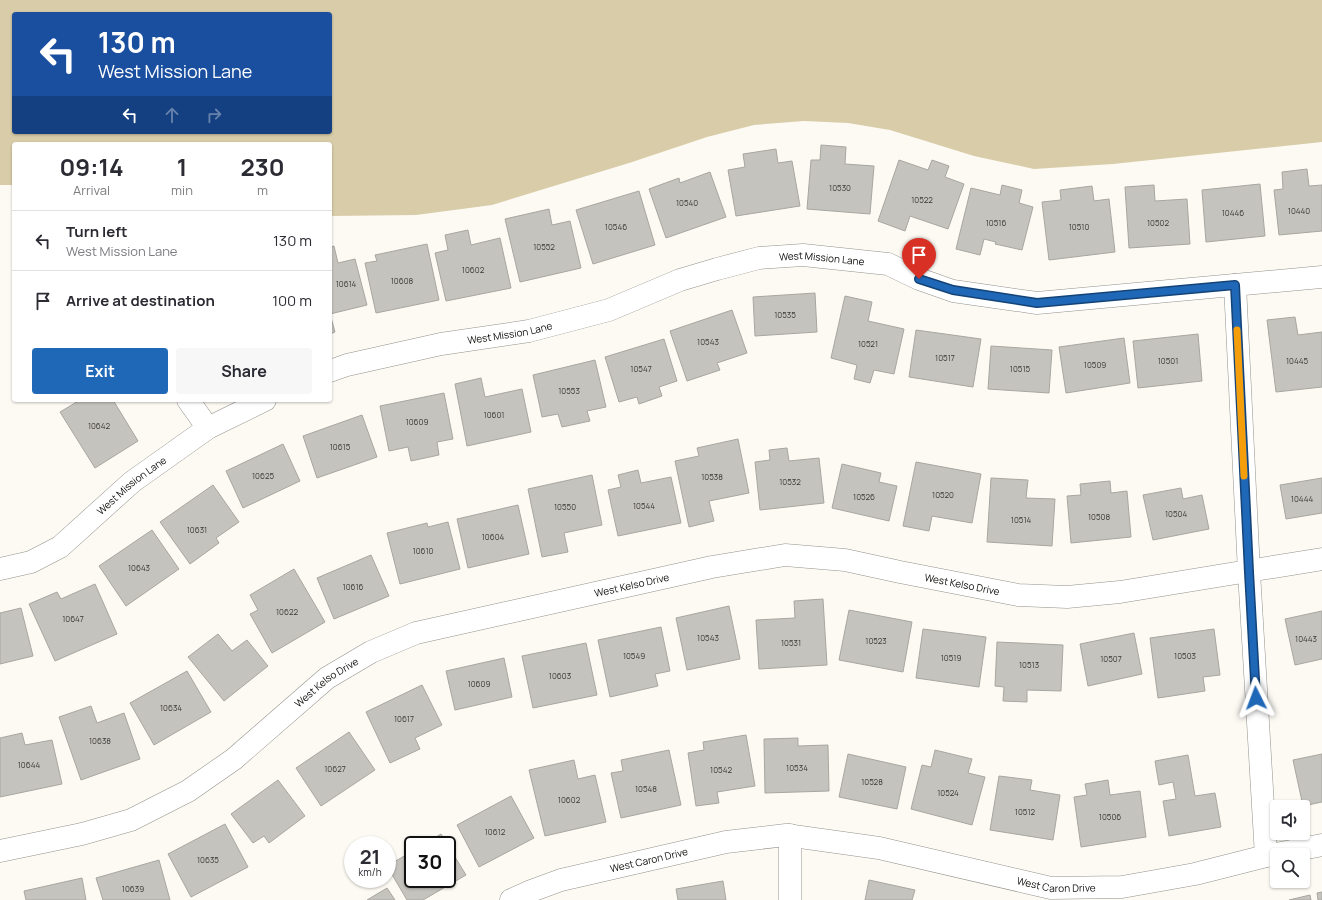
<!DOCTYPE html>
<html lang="en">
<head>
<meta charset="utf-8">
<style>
	:root { --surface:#fff; --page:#f7f7f7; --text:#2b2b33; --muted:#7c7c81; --line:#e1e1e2; --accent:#1f67b7 }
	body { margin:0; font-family:Manrope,sans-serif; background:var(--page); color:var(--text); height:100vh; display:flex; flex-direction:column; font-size:15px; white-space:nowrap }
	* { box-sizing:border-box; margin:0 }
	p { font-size:13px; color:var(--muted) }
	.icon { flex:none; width:22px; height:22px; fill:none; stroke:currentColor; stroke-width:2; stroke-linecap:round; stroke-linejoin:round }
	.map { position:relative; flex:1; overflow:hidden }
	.sheet { position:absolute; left:12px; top:142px; width:320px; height:260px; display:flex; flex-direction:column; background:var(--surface); border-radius:4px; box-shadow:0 1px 3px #0004 }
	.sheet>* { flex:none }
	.banner { position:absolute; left:12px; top:12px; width:320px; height:122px; border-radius:4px; box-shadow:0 1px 3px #0004; background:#1a4fa0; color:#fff; overflow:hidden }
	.controls { position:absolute; left:1270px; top:800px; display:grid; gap:8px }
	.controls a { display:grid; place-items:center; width:40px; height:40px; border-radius:4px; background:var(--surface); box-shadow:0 1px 3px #0004; font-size:20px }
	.speed { position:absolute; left:344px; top:836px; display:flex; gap:8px; font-size:20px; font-weight:700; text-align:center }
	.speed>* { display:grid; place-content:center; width:52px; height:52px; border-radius:50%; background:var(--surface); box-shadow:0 1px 3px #0004; line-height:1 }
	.speed small { font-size:10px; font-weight:400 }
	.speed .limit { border:2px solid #111; border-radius:6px; background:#fff; color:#111 }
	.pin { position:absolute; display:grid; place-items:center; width:34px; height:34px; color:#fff; margin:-41px -17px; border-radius:50% 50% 50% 0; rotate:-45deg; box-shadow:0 0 4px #0007 }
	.pin .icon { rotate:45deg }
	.me { position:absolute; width:44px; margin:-22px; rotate:357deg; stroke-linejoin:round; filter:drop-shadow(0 0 3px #0008) }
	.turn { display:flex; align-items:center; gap:14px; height:84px; padding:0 20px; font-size:18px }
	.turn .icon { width:52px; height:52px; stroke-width:2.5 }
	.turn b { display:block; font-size:28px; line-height:34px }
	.lanes { display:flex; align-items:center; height:38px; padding:0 20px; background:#0003; justify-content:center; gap:20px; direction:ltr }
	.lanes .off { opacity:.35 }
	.eta { display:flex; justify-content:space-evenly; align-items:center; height:68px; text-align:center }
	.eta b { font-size:24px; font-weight:700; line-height:28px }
	.primary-button { display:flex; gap:8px; margin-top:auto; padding:8px 20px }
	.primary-button a { flex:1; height:46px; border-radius:4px; background:var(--accent); color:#fff; font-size:16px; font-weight:700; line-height:46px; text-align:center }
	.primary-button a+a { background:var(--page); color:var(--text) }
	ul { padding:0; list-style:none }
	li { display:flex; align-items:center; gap:12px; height:60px; padding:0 20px; border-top:1px solid var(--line) }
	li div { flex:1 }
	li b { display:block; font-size:15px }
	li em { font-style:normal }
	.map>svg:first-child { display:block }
	.green { fill:#d9cca8; fill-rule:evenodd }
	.building { fill:#c5c3bd; stroke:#a8a6a0 }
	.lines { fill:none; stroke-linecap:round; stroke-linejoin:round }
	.minor-casing { stroke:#94928c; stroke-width:23 }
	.minor { stroke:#fff; stroke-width:22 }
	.route-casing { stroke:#144377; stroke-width:10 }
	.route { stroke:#1f67b7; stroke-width:7 }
	.slow { stroke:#f59e0b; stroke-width:7 }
	.labels { text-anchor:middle; stroke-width:3; stroke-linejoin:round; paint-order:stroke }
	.number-label { font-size:8px; fill:#3b3a38 }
	.street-label { font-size:10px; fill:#0d0d0b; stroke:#fff }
</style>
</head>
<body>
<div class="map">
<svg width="1322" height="900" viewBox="0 0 1322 900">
	<rect width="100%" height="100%" fill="#fdfaf4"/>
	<!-- green -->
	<path class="green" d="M0,0H1322V142L1113,164L1034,169L974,156L890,130L848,123L804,121L754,125L707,137L629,163L492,205L416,215L330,216V144H14V185H0ZM14,14H330V132H14Z"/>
	<!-- building -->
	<path class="building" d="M821,145L846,147L845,164L874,166L870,214L807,209L811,160H820Z
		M776,149L778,163L792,161L800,206L736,216L728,170L745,167L743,154Z
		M899,160L928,170L932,160L949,166L945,177L964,184L948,229L910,216L905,231L878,221Z
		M1307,169L1309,186L1322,185V231L1279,235L1274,190L1283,189L1282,172Z
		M710,172L726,217L666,238L649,189L679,178L680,183Z
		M1260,184L1265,236L1206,242L1202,190Z
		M1002,185L1022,190L1019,203L1033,207L1022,250L995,244L996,242L984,239L980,255L956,249L971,188L1000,195Z
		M1154,185L1155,201L1187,199L1190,244L1129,248L1125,187Z
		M1092,186L1094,201L1109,199L1115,252L1049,260L1042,202L1061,200L1060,190Z
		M639,191L655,245L593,264L576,210Z
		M549,209L552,225L570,221L581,268L520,282L505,219Z
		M468,230L471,245L500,238L511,288L446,301L435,253L448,250L445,235Z
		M427,244L439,300L376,313L365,263L377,261L375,255Z
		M334,246L338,263L355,259L367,305L330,314L335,332L330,334V247Z
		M815,293L817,332L755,336L753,297Z
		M845,296L872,302L868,321L904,329L894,374L874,370L870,383L854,379L857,365L831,358Z
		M732,310L747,353L717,363L720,370L687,381L670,331Z
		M1295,317L1298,335L1322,332V387L1276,392L1267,320Z
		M916,330L981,339L973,387L909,377Z
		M1198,334L1202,381L1138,388L1133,341Z
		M1124,338L1130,383L1066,393L1059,347Z
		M664,339L677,381L659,387L662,396L639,404L637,397L619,402L605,357Z
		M991,346L1052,350L1049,393L988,389Z
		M595,360L606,407L587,411L590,421L562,427L558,414L542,417L533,375Z
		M481,378L485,397L522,389L531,432L467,446L455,384Z
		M444,393L453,439L437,442L439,455L411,461L408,447L389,451L380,406Z
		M80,400H113L138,441L95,468L60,412Z
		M362,415L377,457L317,478L303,436Z
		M738,439L749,493L709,501L714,521L689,527L675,461L699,456L697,448Z
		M283,444L300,481L243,508L226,471Z
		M787,448L789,461L819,458L824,503L760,510L755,462L770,460L769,450Z
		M916,462L981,474L972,523L932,516L929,531L903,526Z
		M842,464L881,473L879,482L897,486L889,521L832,508Z
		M638,470L641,483L671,477L681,523L618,536L608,490L621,487L618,475Z
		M592,475L602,525L564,533L568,552L542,557L528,489Z
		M991,478L1028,480L1026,498L1055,499L1052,546L987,542Z
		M1322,478V513L1286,519L1280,485Z
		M1110,481L1111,493L1127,491L1131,537L1071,543L1067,496L1081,495L1080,484Z
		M213,485L239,522L216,538L219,543L190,564L160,522Z
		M1181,488L1183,499L1202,495L1209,529L1153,540L1143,495Z
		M518,505L529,554L468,568L457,519Z
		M448,522L460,569L400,584L387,533L427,523L428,527Z
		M152,530L179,569L126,606L99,566Z
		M371,555L389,596L334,619L317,578Z
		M294,569L325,622L272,653L250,614L258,610L250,595Z
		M95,584L117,634L55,661L29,604L57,592L61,599Z
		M823,599L827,665L759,669L756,620L795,618L794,601Z
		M729,606L740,659L687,670L676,618Z
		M21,608L33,656L0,664V613Z
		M849,610L912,622L903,672L839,660Z
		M1322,611V659L1295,665L1285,619Z
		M661,627L670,671L655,674L658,686L610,697L598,640Z
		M923,629L986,637L979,687L916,678Z
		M1214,629L1220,675L1203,677L1205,691L1158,698L1150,638Z
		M1134,633L1142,674L1088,686L1080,644Z
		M218,634L232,651L247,640L268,666L224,701L188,657Z
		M997,642L1063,645L1061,691L1027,690V702L1003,701L1004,687L995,686Z
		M586,643L597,695L533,708L522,656Z
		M504,658L512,697L455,710L446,671Z
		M187,671L211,712L154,745L130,703Z
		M422,685L442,725L415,738L420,749L390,763L366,712Z
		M91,706L97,723L124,713L140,759L81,780L59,717Z
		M349,732L375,770L321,806L296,768Z
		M22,733L25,745L52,740L62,784L0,797V738Z
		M746,735L755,786L717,792L719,803L696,806L688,753L704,750L703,742Z
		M798,738V746L828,745L829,791L765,793L764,739Z
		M669,750L681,805L621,818L611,773L623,771L621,760Z
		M935,750L972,759L968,773L985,777L972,825L911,809L922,765L931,767Z
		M848,754L906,767L897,809L839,797Z
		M1322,754V802L1303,806L1293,760Z
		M1188,755L1195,796L1215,793L1221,827L1169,836L1163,801L1176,799L1173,782L1159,785L1155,761Z
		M574,760L578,779L595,775L606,822L545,836L529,770Z
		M999,776L1032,780L1030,790L1060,795L1053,840L990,830Z
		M278,780L305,816L269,843L264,836L253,843L231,814Z
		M1108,780L1110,795L1140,791L1146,837L1081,847L1074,797L1087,795L1085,784Z
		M511,796L534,838L479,867L457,825Z
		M225,824L248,867L191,897L168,854Z
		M441,834L466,875L423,900H407L387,866L413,851V879H447V845H423Z
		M159,860L170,900H103L96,878Z
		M82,878L86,900H26L24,891Z
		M869,880L915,890L912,900H865Z
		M723,881L726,900H678L676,889Z
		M387,888L395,900H367Z
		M1322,892V900H1318L1317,893Z
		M1310,895L1311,900H1289Z"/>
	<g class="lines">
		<defs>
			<g id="minor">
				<path d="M1235,285L1249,572L1266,856"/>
				<path id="s1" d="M330,371L347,365L441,344L529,331L609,310L680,280L717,269L759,258L803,255L888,264L919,279L953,291L1037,303L1322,277"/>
				<path d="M188,400L208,428"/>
				<path id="s2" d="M0,569L31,562L60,547L132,482L208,428L265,400"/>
				<path id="s3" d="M0,851L82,834L131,820L188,791L234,759L327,678L371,652L416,633L712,567L785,555L845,560L900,572L1018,595L1067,597L1120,592L1322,559"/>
				<path id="s4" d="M511,900L531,891L561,880L726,842L786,835L879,848L1051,888L1122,887L1195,874L1266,856L1322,845"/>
				<path d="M790,900V835"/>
			</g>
		</defs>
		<!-- minor casing -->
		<use href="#minor" class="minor-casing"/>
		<!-- minor -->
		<use href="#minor" class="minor"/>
	</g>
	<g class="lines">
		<defs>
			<path id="route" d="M919,279L953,290L1037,303L1235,285L1249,572L1256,698"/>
		</defs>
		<!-- route casing -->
		<use href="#route" class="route-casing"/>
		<!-- route -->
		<use href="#route" class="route"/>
		<!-- slow -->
		<path class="slow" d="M1237,330L1244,476"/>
	</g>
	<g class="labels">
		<!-- number labels -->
		<g class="number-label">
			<text x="840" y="191">10530</text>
			<text x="922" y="203">10522</text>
			<text x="687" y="206">10540</text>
			<text x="1299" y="214">10440</text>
			<text x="1233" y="216">10446</text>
			<text x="996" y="226">10516</text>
			<text x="1158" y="226">10502</text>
			<text x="616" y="230">10546</text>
			<text x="1079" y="230">10510</text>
			<text x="544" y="250">10552</text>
			<text x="473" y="273">10602</text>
			<text x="402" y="284">10608</text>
			<text x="346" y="287">10614</text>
			<text x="785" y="318">10535</text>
			<text x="708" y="345">10543</text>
			<text x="868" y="347">10521</text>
			<text x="945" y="361">10517</text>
			<text x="1168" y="364">10501</text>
			<text x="1297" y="364">10445</text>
			<text x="1095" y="368">10509</text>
			<text x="641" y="372">10547</text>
			<text x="1020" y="372">10515</text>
			<text x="569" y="394">10553</text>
			<text x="494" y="418">10601</text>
			<text x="417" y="425">10609</text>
			<text x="99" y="429">10642</text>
			<text x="340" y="450">10615</text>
			<text x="263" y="479">10625</text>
			<text x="712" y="480">10538</text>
			<text x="790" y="485">10532</text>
			<text x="943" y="498">10520</text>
			<text x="864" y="500">10526</text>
			<text x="1302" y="502">10444</text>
			<text x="644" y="509">10544</text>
			<text x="565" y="510">10550</text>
			<text x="1176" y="517">10504</text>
			<text x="1099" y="520">10508</text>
			<text x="1021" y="523">10514</text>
			<text x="197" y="533">10631</text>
			<text x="493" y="540">10604</text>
			<text x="423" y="554">10610</text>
			<text x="139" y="571">10643</text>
			<text x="353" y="590">10616</text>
			<text x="287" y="615">10622</text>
			<text x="73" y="622">10647</text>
			<text x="708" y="641">10543</text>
			<text x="1306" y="642">10443</text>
			<text x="876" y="644">10523</text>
			<text x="791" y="646">10531</text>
			<text x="634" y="659">10549</text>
			<text x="1185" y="659">10503</text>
			<text x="951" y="661">10519</text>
			<text x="1111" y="662">10507</text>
			<text x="1029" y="668">10513</text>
			<text x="560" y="679">10603</text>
			<text x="479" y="687">10609</text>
			<text x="171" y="711">10634</text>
			<text x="404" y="722">10617</text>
			<text x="100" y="744">10638</text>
			<text x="29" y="768">10644</text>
			<text x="797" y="771">10534</text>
			<text x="335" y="772">10627</text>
			<text x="721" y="773">10542</text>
			<text x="872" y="785">10528</text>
			<text x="646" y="792">10548</text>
			<text x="948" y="796">10524</text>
			<text x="569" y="803">10602</text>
			<text x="1025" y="815">10512</text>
			<text x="1110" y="820">10506</text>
			<text x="495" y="835">10612</text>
			<text x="208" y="863">10635</text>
			<text x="133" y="892">10639</text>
		</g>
		<!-- street labels -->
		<g class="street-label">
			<text dy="4" stroke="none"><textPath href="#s1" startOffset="508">West Mission Lane</textPath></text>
			<text dy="4" stroke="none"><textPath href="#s1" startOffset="184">West Mission Lane</textPath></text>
			<text dy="4" stroke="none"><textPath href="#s2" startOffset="159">West Mission Lane</textPath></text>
			<text dy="4" stroke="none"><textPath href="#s3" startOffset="1035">West Kelso Drive</textPath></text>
			<text dy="4" stroke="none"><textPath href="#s3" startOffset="699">West Kelso Drive</textPath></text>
			<text dy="4" stroke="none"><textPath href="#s3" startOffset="375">West Kelso Drive</textPath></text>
			<text dy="4" stroke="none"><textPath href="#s4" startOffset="144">West Caron Drive</textPath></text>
			<text dy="4" stroke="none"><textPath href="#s4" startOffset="559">West Caron Drive</textPath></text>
		</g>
	</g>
</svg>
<div class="controls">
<a><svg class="icon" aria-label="sound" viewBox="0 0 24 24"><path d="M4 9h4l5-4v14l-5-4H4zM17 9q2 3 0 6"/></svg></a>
<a><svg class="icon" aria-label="search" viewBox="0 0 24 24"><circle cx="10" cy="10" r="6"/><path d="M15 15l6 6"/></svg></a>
</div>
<div class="speed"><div>21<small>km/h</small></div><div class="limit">30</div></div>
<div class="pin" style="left:919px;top:279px;background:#d93025"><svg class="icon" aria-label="arrive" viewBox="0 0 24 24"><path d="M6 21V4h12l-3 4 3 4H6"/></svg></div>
<svg class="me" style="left:1256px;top:698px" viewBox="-20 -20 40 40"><path d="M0-17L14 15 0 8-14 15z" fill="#1f67b7" stroke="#fff" stroke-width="4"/></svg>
<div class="banner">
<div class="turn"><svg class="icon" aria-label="left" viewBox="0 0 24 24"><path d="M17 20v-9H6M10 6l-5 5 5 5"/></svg><div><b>130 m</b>West Mission Lane</div></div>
<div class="lanes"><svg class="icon" aria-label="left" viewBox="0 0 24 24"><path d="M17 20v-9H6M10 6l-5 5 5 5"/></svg><svg class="icon off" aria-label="ahead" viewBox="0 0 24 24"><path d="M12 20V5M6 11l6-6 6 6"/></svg><svg class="icon off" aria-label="right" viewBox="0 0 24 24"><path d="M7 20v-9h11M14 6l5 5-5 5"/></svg></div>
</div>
<section class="sheet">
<div class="eta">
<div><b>09:14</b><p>Arrival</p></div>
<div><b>1</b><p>min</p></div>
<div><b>230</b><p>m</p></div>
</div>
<ul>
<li><svg class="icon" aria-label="left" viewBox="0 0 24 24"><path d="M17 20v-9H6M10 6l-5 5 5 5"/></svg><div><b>Turn left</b><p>West Mission Lane</p></div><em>130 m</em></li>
<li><svg class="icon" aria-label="arrive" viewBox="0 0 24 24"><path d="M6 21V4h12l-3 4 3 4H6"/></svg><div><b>Arrive at destination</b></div><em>100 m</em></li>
</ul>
<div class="primary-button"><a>Exit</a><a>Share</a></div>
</section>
</div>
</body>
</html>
